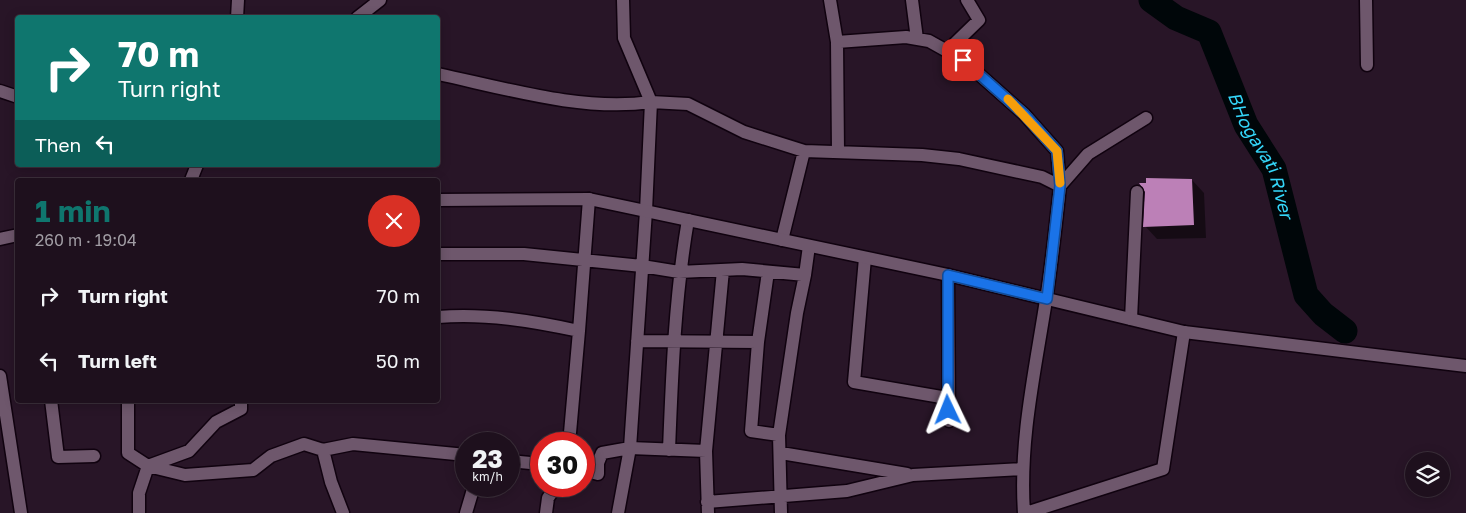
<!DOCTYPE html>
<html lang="en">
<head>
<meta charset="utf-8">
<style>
	:root { --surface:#1e101d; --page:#2b1e2a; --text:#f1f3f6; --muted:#a19da4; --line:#3c303b; --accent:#0f766e }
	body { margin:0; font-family:"Golos Text",sans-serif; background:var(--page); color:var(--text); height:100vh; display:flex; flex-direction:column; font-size:19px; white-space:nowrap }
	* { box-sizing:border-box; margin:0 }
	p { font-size:16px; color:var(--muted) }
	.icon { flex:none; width:28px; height:28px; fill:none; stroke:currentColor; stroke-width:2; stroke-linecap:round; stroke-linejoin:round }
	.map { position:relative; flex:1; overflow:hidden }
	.sheet { position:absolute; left:15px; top:178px; width:425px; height:225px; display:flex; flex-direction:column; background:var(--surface); border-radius:5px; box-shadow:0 2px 12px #0003,0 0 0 1px var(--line) }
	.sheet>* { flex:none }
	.guide { position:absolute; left:15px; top:15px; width:425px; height:152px; border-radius:5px; box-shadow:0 2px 12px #0003,0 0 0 1px var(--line); background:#0f766e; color:#fff; overflow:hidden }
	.controls { position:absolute; left:1405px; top:452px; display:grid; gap:10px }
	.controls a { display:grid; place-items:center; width:45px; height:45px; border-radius:50%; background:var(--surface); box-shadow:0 2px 12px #0003,0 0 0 1px var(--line); font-size:25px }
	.speed { position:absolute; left:455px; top:432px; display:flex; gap:10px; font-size:25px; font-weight:700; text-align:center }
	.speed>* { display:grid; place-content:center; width:65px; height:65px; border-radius:50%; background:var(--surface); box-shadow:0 2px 12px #0003,0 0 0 1px var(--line); line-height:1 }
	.speed small { font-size:12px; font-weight:400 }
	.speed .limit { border:8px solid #d22; background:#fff; color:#111 }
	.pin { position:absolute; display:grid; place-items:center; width:42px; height:42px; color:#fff; margin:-21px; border-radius:10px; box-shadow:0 2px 8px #0006 }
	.me { position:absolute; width:55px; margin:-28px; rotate:358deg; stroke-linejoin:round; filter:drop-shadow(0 0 4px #0008) }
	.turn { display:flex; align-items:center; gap:18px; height:105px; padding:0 20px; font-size:22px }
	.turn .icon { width:65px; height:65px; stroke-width:2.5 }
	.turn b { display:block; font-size:35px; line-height:42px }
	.then { display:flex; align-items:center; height:48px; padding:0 20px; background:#0003; gap:10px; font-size:19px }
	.round { display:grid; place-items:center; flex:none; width:52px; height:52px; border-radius:26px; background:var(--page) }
	.overview { display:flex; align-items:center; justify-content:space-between; height:85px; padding:0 20px }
	h1 { font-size:30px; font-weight:700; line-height:38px; color:var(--accent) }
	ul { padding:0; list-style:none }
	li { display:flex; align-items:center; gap:15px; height:65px; padding:0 20px }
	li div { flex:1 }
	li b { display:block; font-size:19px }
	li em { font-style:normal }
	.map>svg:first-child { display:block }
	.shadow { fill:#0007 }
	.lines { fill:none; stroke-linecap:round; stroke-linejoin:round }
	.river { stroke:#000609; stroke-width:25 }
	.building { fill:#bc80b7 }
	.minor-casing { stroke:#10020f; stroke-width:15 }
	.tertiary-casing { stroke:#10020f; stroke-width:15 }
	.minor { stroke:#6e576c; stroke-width:12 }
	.tertiary { stroke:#6e576c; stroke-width:12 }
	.route-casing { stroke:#114b97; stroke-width:12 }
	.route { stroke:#1a73e8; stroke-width:9 }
	.slow { stroke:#f59e0b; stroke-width:9 }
	.labels { text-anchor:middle; stroke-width:5; stroke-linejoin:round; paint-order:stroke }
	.water-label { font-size:18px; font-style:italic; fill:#34d6f9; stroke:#1f0c1d }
</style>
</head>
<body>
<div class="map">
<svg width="1466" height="513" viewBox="0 0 1466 513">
	<rect width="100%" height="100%" fill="#281527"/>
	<!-- shadow -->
	<path class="shadow" d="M1192,180L1204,193L1206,238L1157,239L1145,226Z"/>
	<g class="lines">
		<!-- river -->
		<path class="river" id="s1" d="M1151,0L1176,18L1209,32L1246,125L1274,169L1306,295L1323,314L1345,331"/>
	</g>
	<!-- building -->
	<path class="building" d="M1146,178L1192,179L1194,225L1143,227L1145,192L1139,183H1146Z"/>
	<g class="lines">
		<defs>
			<path id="minor" d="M623,0L624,38L651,102L688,104L744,132L804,151L922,155L959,159L1042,177L1060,186C1056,224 1052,262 1046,300C1035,371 1019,441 1024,513
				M830,0L837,42
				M912,0L917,39
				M1366,0L1367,65
				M237,18L238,0
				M357,18L380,0
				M947,51L979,20L967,0
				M438,74C504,88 583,112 651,102L646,211L630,448L602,453L598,463V474L584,470
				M0,91L18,97
				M838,152L837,42L906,37L929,41L963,60L1024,114L1057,151L1060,186
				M191,180L197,165
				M1060,186L1088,154L1146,118
				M782,240L804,151
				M438,254H524L642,266L679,272L742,269L805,275L809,246
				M865,258L854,382L947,398
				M768,272L758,342L751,431L779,435
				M948,275L949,421
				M438,317C485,313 533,321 579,331L589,199
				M1131,319L1137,192
				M637,341L758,342
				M51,400L58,457L94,456
				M128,400V453L148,466L139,493V513
				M569,444L579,331
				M323,450L353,444L466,455
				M669,450C672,372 675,296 688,220
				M781,453L907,474
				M509,461L541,464
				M148,466L185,475L253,470L271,456L304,444L323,450L331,482L343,513
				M148,466L189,451L216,422L241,409V400
				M707,502L847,491L913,475L1022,469
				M466,513L474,486
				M546,513L548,498L556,486
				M618,513L630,448L706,451
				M708,513L706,451L723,270
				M781,513L779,435L797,313L805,275
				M1026,513L1163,469L1184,332"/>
			<path id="tertiary" d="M438,200L589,199L948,275L1184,332L1466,366
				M0,239L18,235
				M0,376L21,513"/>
		</defs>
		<!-- minor casing -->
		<use href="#minor" class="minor-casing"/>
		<!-- tertiary casing -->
		<use href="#tertiary" class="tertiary-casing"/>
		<!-- minor -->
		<use href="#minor" class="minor"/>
		<!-- tertiary -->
		<use href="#tertiary" class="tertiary"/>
	</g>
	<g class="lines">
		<defs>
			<path id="route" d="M948,410V275L1047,299L1060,186L1057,151L1024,114L963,60"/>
		</defs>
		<!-- route casing -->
		<use href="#route" class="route-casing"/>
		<!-- route -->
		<use href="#route" class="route"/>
		<!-- slow -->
		<path class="slow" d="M1008,99L1057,151L1060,183"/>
	</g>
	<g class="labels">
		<!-- water labels -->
		<g class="water-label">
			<text dy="6" stroke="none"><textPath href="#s1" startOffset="201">BHogavati River</textPath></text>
		</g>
	</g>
</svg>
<div class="controls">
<a><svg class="icon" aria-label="layers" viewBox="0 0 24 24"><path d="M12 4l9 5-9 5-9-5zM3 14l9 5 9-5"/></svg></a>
</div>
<div class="speed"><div>23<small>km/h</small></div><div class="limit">30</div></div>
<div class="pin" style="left:963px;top:60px;background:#d93025"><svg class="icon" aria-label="arrive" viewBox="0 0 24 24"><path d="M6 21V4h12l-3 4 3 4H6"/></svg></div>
<svg class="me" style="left:948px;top:410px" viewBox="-20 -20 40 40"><path d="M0-17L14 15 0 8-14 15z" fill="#1a73e8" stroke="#fff" stroke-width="4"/></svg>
<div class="guide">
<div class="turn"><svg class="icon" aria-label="right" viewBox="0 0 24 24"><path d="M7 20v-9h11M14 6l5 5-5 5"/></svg><div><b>70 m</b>Turn right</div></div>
<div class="then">Then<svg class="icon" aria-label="left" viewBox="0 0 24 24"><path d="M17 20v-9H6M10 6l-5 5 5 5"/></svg></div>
</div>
<section class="sheet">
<div class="overview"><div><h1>1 min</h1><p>260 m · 19:04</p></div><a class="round" style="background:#d93025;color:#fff"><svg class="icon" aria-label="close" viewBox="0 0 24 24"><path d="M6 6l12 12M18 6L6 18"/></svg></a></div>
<ul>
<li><svg class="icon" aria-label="right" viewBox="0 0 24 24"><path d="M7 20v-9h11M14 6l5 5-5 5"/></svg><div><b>Turn right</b></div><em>70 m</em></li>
<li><svg class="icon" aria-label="left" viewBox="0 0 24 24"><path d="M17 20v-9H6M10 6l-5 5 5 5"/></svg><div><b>Turn left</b></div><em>50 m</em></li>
</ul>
</section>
</div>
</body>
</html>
